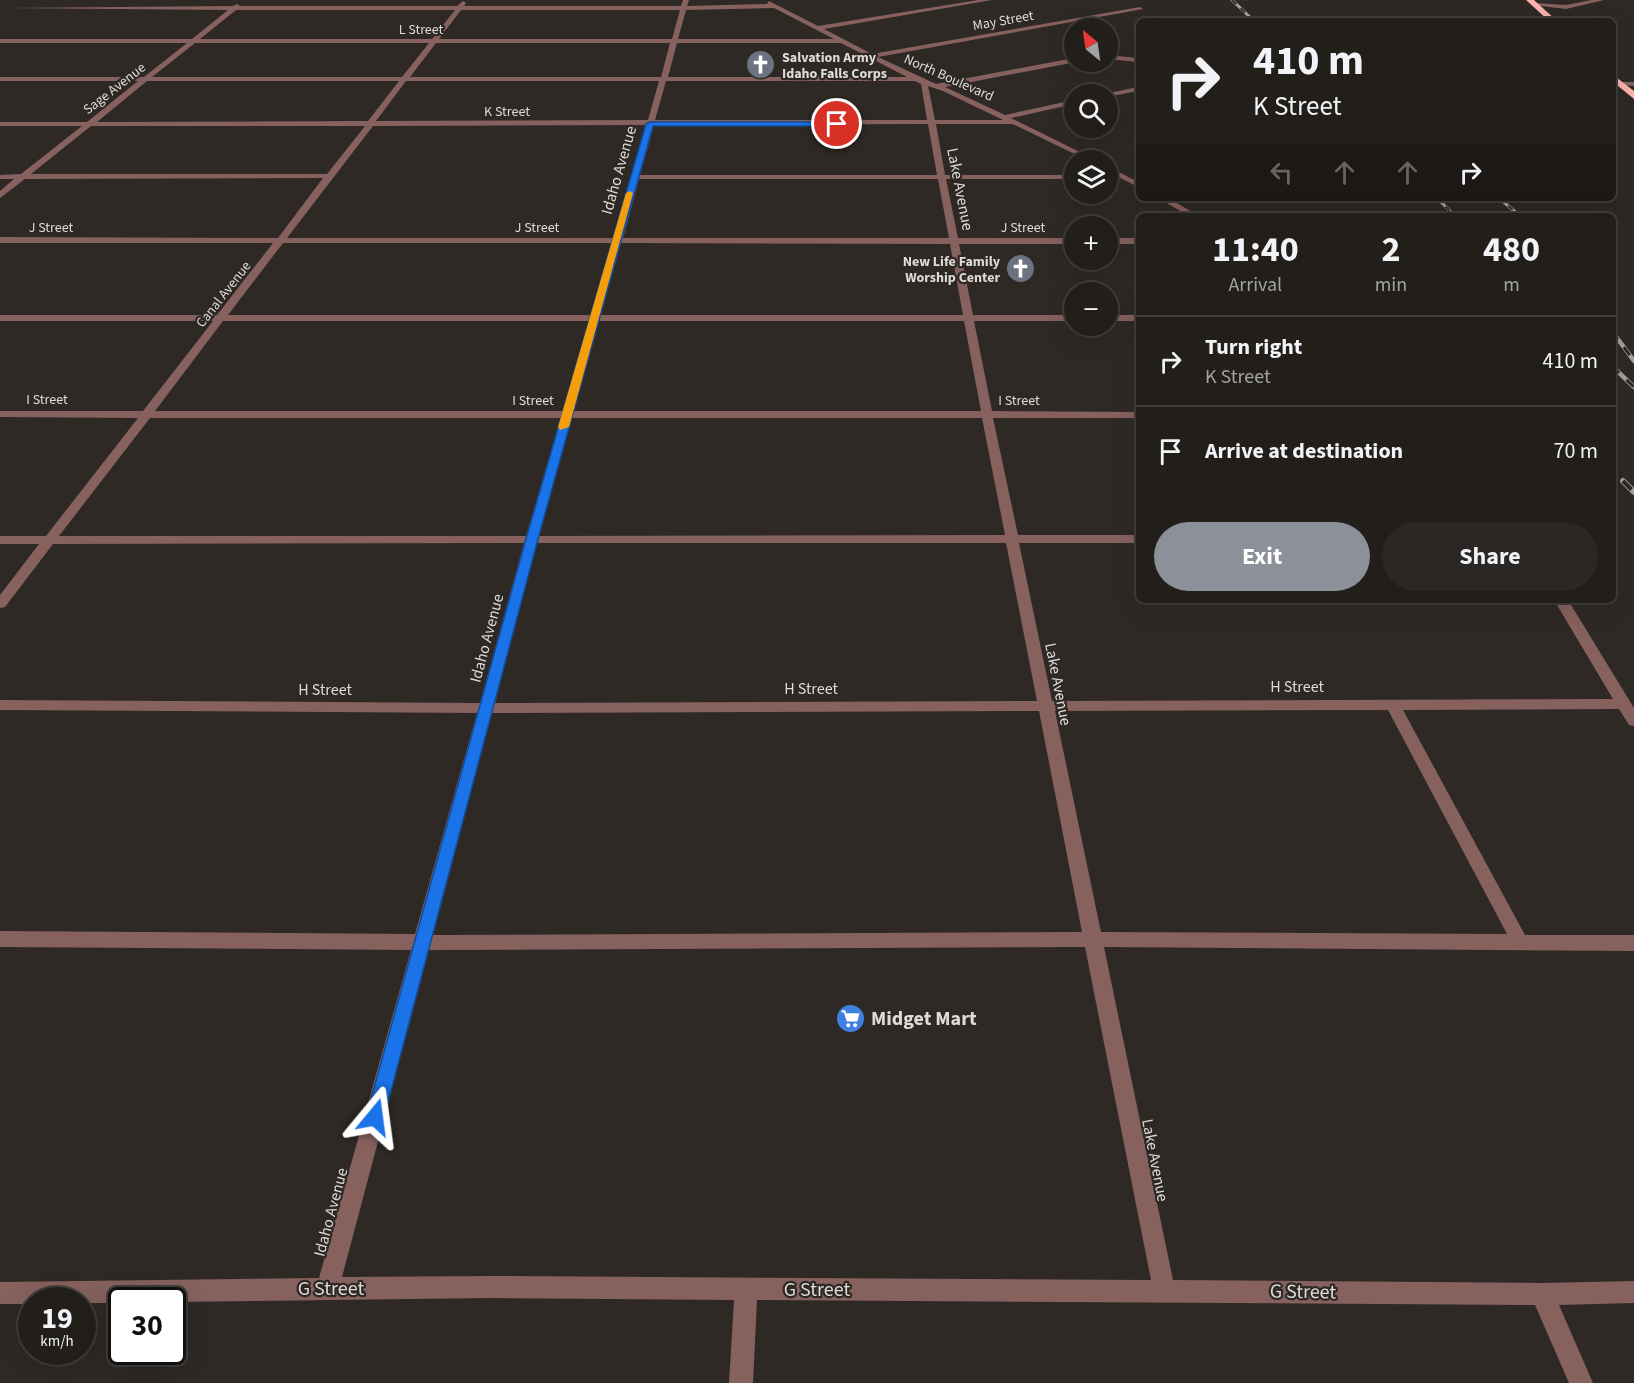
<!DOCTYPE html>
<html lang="en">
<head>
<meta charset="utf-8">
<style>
	:root { --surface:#221f1b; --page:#2a2724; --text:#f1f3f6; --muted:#a2a2a3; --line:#3f3d3a; --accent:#8c9099 }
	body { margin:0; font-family:"Source Sans 3",sans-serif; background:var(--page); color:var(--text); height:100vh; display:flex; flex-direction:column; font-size:22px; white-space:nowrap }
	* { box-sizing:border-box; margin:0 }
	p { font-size:20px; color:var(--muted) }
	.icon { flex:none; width:33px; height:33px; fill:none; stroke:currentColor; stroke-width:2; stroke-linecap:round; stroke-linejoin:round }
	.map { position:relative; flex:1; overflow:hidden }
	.panel { position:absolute; left:1136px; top:213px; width:480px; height:390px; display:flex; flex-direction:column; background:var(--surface); border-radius:9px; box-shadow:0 6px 24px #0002,0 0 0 2px var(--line) }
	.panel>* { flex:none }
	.top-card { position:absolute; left:1136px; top:18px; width:480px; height:183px; border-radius:9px; box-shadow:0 6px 24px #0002,0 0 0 2px var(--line); background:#221f1b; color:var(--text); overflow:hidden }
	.needle { width:39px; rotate:331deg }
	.tools { position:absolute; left:1064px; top:18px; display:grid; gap:12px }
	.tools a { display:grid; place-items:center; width:54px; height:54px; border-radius:50%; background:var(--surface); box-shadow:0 6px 24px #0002,0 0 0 2px var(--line); font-size:30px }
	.speed { position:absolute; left:18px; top:1287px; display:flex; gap:12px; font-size:30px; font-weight:700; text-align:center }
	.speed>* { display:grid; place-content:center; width:78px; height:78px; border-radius:50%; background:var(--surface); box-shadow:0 6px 24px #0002,0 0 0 2px var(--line); line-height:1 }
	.speed small { font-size:15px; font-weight:400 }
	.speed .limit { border:3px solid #111; border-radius:9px; background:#fff; color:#111 }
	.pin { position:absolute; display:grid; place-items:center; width:51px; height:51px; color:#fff; margin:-26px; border:3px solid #fff; border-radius:50%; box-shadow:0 2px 6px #0007 }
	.me { position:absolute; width:66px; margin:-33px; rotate:16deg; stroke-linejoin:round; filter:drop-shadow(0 0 4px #0008) }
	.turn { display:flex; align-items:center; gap:21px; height:126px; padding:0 18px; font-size:27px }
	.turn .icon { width:78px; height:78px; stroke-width:2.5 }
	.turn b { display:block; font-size:42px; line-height:51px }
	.lanes { display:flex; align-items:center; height:57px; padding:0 18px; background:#0003; justify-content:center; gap:30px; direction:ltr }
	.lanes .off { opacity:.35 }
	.eta { display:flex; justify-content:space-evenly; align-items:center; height:102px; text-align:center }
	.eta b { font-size:36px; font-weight:700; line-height:42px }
	.action { display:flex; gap:12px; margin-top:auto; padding:12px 18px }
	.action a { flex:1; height:69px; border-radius:36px; background:var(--accent); color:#fff; font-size:24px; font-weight:700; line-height:69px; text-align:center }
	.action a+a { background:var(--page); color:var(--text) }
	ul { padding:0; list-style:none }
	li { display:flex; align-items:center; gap:18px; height:90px; padding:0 18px; border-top:2px solid var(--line) }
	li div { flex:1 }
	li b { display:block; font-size:22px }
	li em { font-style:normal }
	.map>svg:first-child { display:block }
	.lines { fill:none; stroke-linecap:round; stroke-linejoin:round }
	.minor { fill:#86615e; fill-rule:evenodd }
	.highway { fill:#fbb1ac; fill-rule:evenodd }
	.rail-far2-casing { stroke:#a5a09d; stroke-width:3 }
	.rail-far1-casing { stroke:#a5a09d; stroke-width:4.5 }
	.rail-casing { stroke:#a5a09d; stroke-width:6 }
	.rail-far2 { stroke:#2e2924; stroke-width:2; stroke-dasharray:6; stroke-linecap:butt }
	.rail-far1 { stroke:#2e2924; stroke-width:3; stroke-dasharray:10; stroke-linecap:butt }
	.rail { stroke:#2e2924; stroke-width:4; stroke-dasharray:12; stroke-linecap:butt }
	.route { fill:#1a73e8; stroke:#114b97; stroke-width:1.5 }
	.slow { fill:#f59e0b }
	.labels { text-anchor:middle; stroke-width:4.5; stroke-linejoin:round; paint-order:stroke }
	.far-street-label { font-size:14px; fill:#dfdbd9; stroke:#2e2924 }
	.far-poi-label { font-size:14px; font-weight:bold; fill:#dfdbd9; stroke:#2e2924; text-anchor:start }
	.street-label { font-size:16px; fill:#dfdbd9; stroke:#2e2924 }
	.near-poi-label { font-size:20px; font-weight:bold; fill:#dfdbd9; stroke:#2e2924; text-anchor:start }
	.near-street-label { font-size:20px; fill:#dfdbd9; stroke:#2e2924 }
</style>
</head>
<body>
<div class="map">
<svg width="1634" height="1383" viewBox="0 0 1634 1383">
	<rect width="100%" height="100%" fill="#2e2924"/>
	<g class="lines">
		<!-- minor -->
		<path class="minor" d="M683,0H689L687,6L767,4L769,1L818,26L978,0H992L824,29L872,54L1140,7L1143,9L878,57L936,84L1074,58V62H1076L945,87L1005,115L1074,100V104L1011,118L1096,160H1087L1013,124H936L945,175H1074V179H946L958,238H1074V244H959L973,315H1074V321H974L992,411L1138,412V418H993L1018,535H1138V543H1019L1052,701L1613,699L1554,600H1568L1634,708V726L1629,725L1619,709L1403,710L1525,935H1634V951L1104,947L1173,1280L1542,1283L1634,1281V1303L1559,1305L1593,1383H1569L1535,1305L757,1300L753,1383H729L734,1300L491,1298L172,1302V1300H122V1303H82V1300H32V1304H0V1282L319,1278L411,950L0,947V931L415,934L477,713L0,710V700L480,703L524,543L53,544L5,607L0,608V595L39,544H0V536H46L138,418L0,417V411H143L213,321H0V315H217L273,243H0V237L278,238L323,178L25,179L0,198V191L14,179H0V175L21,174L82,126H0V122H87L138,81H0V77H144L187,43H0V39H192L228,10L6,8L233,6L237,4L240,6H457L463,1L466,3L464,6H681ZM774,8L834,39H678L686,10ZM236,10H455L432,39H200ZM461,10H680L672,39H439ZM195,43H429L402,77H152ZM436,43H670L661,77H410ZM677,43H841L907,77H668ZM147,81H399L368,121L97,122ZM406,81H659L648,120L376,121ZM666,81H915L921,84L927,120H655ZM928,86L943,91L1003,120H935ZM928,124L937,175H640L654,125ZM646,125L614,238H287L373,126ZM91,126H365L327,174H31ZM639,179H938L949,238H623ZM283,243H612L591,315H228ZM621,243L950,244L963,315H601ZM223,321H589L563,411H155ZM599,321H964L981,411H574ZM150,418H561L526,536H59ZM572,418H982L1005,535L539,536ZM537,543H1006L1037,701L495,703ZM1388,710L1507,934L1101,932L1055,711ZM1039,711L1082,932L433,935L492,713ZM1085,947L1151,1280L491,1276L342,1277L429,950Z
			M1592,0H1604L1566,9L1533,5L1536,3L1566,5Z
			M1107,55L1138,58V62L1107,59Z
			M1621,82H1634V86L1619,85Z
			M1138,87V91L1107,97V94H1104Z
			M1107,166L1138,182V187L1107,171Z
			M1158,198H1168L1199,216H1189Z
			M1107,238H1138V244H1107Z
			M1107,315H1138V321H1107Z"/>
		<!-- highway -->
		<path class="highway" d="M1526,0H1534L1557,21H1549Z
			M1612,74L1634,91V99L1612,81Z"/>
		<defs>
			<path id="rail-far2" d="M1232,0L1254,21
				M1437,198L1455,216
				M1499,198L1520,216"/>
			<path id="rail-far1" d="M1612,331L1634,361
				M1612,366L1634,387"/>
			<path id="rail" d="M1623,481L1634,492"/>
		</defs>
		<!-- rail-far2 casing -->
		<use href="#rail-far2" class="rail-far2-casing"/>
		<!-- rail-far1 casing -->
		<use href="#rail-far1" class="rail-far1-casing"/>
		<!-- rail casing -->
		<use href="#rail" class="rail-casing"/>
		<!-- rail-far2 -->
		<use href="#rail-far2" class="rail-far2"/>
		<!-- rail-far1 -->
		<use href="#rail-far1" class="rail-far1"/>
		<!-- rail -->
		<use href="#rail" class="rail"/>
	</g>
	<!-- route -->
	<path class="route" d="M650,122H837L840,124L837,126H653L538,539L384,1117L382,1123L375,1126L368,1123L366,1117L526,539L646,124Z"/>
	<!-- slow -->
	<path class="slow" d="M630,191L633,193L569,427L560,430L558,427L626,193Z"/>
	<!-- icons -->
	<defs>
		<symbol id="church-disc" viewBox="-11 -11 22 22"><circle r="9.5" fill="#6b7280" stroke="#2e2924"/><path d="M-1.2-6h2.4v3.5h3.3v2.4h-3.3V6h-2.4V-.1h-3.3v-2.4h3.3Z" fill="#fff"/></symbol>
		<symbol id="supermarket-disc" viewBox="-11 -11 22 22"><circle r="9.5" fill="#3f7fe0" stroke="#2e2924"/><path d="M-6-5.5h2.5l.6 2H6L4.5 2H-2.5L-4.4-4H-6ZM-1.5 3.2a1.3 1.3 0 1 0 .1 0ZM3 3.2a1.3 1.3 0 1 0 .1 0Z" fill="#fff"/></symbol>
	</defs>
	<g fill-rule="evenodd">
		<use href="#church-disc" x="744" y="48" width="33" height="33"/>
		<use href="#church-disc" x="1004" y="252" width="33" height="33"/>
		<use href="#supermarket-disc" x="834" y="1002" width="33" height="33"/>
	</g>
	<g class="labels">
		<!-- far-street labels -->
		<g class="far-street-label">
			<text transform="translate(1003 20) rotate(-10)" y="5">May Street</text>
			<text x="421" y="34">L Street</text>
			<text transform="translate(949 77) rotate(24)" y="5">North Boulevard</text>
			<text transform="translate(114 88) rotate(-38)" y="5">Sage Avenue</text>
			<text x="507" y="116">K Street</text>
			<text x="51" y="232">J Street</text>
			<text x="537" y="232">J Street</text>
			<text x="1023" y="232">J Street</text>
			<text transform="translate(223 294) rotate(-52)" y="5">Canal Avenue</text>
			<text x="47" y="404">I Street</text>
			<text x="533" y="405">I Street</text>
			<text x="1019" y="405">I Street</text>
		</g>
		<!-- far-poi labels -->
		<g class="far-poi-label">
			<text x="782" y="62">Salvation Army<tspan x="782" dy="16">Idaho Falls Corps</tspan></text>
			<text x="1000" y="266" text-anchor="end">New Life Family<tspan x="1000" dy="16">Worship Center</tspan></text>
		</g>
		<!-- street labels -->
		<g class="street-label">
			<text transform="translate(618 170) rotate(-74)" y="6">Idaho Avenue</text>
			<text transform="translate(961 189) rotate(79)" y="6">Lake Avenue</text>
			<text transform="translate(486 638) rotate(-75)" y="6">Idaho Avenue</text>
			<text transform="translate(1059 684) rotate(79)" y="6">Lake Avenue</text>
			<text x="1297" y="692">H Street</text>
			<text x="811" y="694">H Street</text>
			<text x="325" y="695">H Street</text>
			<text transform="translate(1156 1160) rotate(79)" y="6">Lake Avenue</text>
			<text transform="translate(330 1212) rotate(-75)" y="6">Idaho Avenue</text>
		</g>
		<!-- near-poi labels -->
		<g class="near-poi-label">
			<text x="871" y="1025">Midget Mart</text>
		</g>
		<!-- near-street labels -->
		<g class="near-street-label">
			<text x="331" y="1295">G Street</text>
			<text x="817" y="1296">G Street</text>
			<text transform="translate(1303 1291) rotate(1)" y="7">G Street</text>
		</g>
	</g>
</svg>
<div class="tools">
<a><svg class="needle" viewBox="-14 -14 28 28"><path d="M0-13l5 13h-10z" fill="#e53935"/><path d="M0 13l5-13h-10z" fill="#a2a2a3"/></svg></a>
<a><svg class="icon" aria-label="search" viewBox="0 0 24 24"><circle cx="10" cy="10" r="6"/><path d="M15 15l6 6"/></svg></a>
<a><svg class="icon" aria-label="layers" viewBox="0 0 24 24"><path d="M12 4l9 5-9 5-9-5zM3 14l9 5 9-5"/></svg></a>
<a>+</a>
<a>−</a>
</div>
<div class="speed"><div>19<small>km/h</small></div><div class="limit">30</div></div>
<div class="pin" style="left:837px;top:124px;background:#d93025"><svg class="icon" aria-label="arrive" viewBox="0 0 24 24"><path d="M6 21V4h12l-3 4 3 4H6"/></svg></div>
<svg class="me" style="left:375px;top:1117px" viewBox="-20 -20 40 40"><path d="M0-17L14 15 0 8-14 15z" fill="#1a73e8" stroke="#fff" stroke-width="4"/></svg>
<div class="top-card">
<div class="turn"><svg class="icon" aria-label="right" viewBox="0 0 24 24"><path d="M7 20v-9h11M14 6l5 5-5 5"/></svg><div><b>410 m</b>K Street</div></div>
<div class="lanes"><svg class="icon off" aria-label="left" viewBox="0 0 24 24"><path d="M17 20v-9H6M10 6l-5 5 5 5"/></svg><svg class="icon off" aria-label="ahead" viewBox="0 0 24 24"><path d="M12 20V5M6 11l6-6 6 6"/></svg><svg class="icon off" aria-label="ahead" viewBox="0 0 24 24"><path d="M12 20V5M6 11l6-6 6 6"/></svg><svg class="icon" aria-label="right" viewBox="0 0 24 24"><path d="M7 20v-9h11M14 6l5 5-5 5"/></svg></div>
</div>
<section class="panel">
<div class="eta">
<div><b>11:40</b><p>Arrival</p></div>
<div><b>2</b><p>min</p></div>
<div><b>480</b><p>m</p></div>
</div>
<ul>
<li><svg class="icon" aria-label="right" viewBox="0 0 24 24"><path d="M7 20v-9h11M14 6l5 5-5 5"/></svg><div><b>Turn right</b><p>K Street</p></div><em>410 m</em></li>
<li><svg class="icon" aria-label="arrive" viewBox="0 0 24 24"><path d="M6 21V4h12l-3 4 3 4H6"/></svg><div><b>Arrive at destination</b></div><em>70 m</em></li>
</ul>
<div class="action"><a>Exit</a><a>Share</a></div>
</section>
</div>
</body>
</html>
